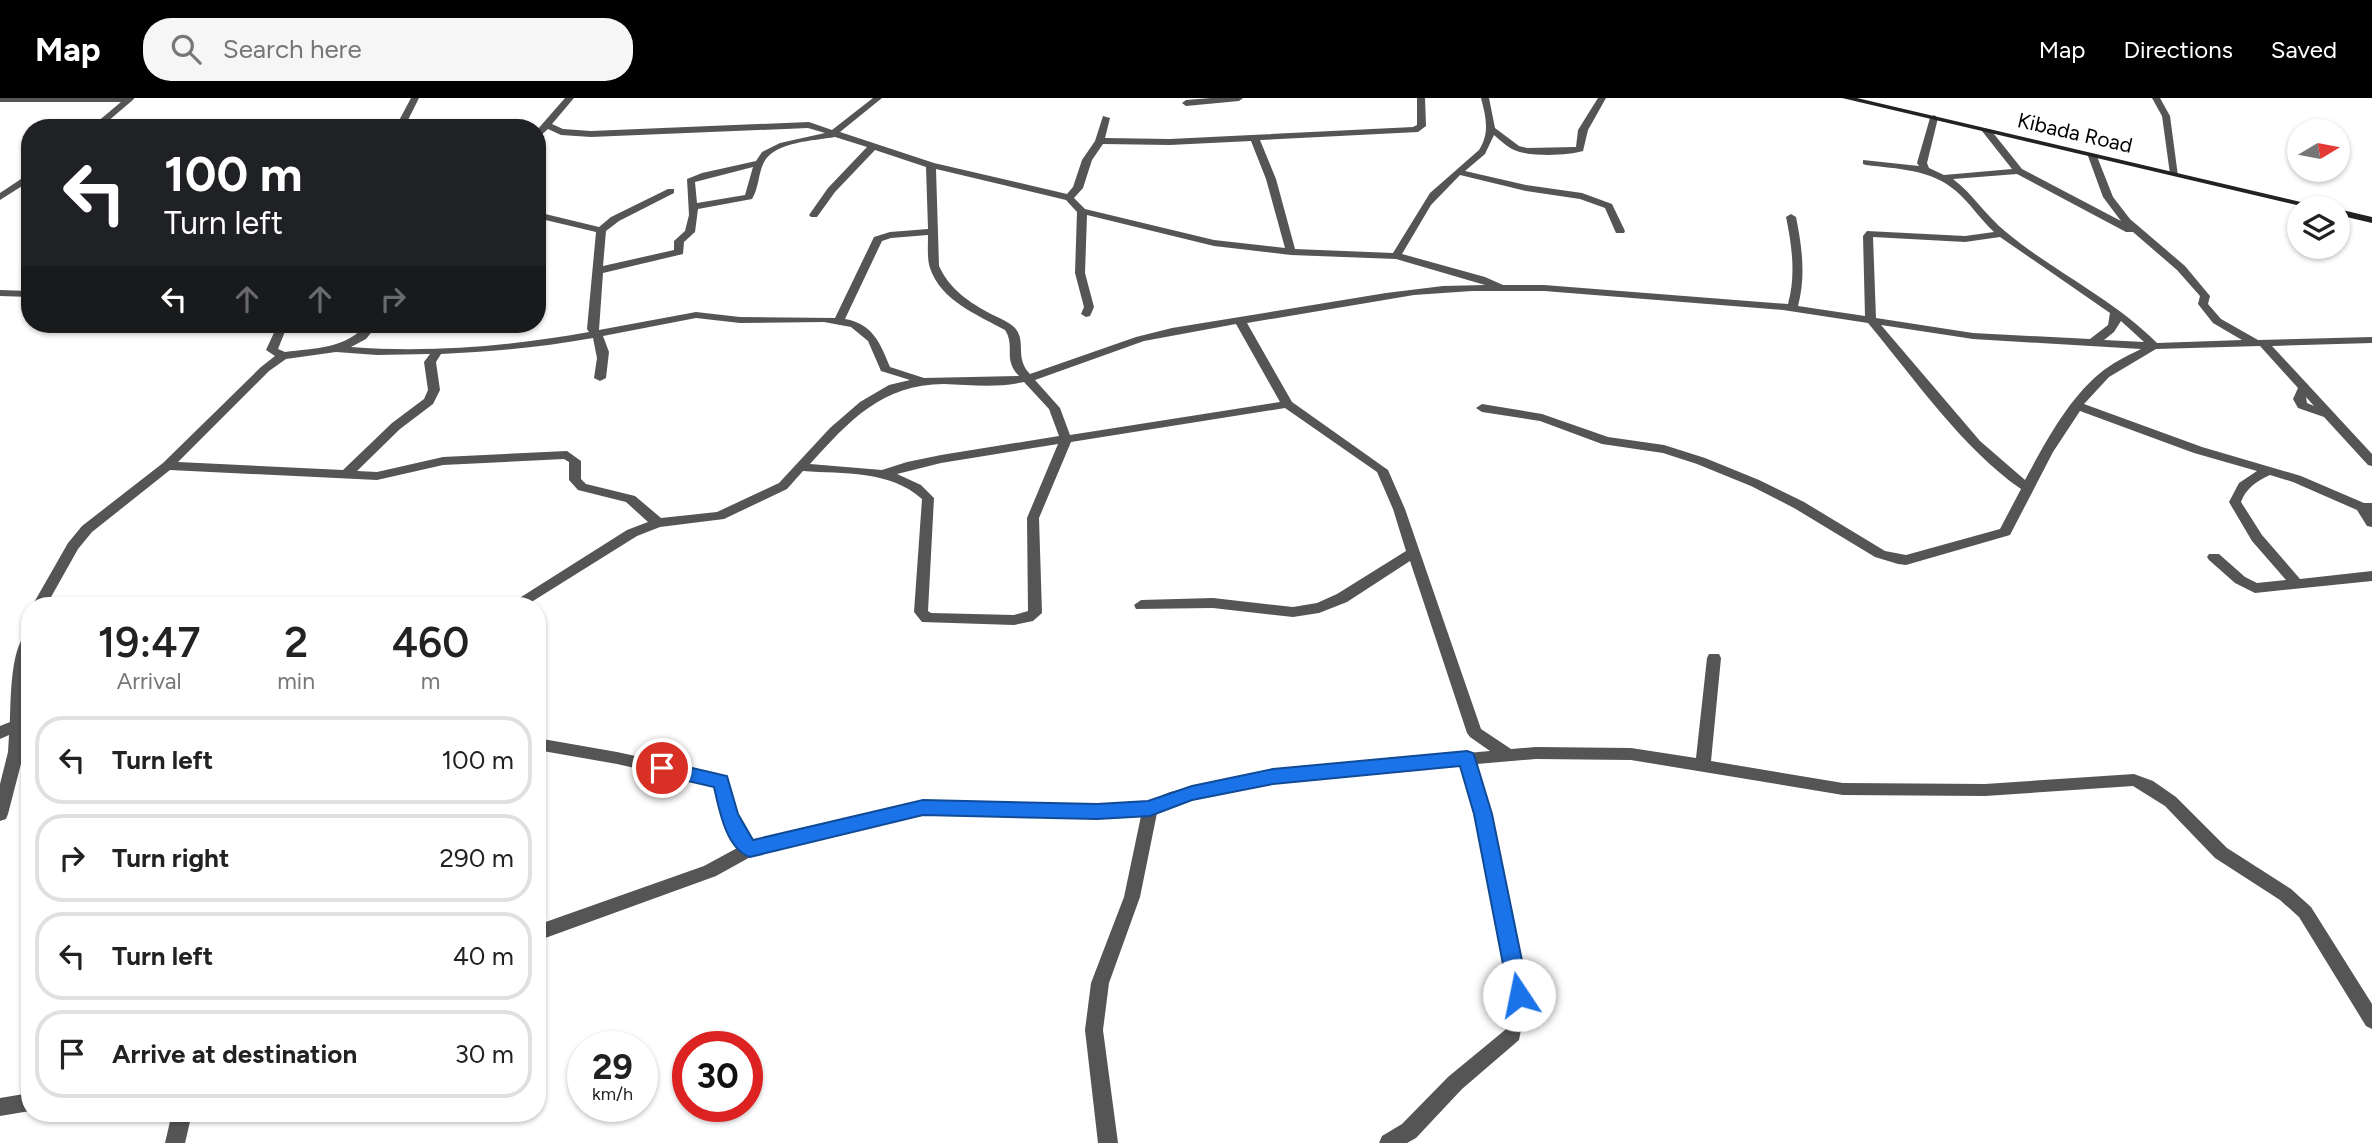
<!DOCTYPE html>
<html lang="en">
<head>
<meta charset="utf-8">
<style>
	:root { --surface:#fff; --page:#f6f6f6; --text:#222; --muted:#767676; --line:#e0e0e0; --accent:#000 }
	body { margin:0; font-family:Figtree,sans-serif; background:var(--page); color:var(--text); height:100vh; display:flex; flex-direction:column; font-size:26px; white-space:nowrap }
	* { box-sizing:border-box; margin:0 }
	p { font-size:23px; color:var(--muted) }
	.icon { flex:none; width:38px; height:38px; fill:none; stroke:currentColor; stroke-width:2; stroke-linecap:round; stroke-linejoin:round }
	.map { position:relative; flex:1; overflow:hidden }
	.sheet { position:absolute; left:21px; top:499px; width:525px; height:525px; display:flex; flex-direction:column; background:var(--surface); border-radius:28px; box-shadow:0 2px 5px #0004 }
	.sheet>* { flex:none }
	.top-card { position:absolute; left:21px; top:21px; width:525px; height:214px; border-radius:28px; box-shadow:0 2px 5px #0004; background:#202124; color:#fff; overflow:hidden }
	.needle { width:46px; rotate:80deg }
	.fabs { position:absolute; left:2287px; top:21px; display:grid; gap:14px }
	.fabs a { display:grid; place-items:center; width:63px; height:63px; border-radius:50%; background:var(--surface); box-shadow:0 2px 5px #0004; font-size:35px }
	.speed { position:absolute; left:567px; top:933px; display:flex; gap:14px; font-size:35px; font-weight:700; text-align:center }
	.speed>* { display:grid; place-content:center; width:91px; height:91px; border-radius:50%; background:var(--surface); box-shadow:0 2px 5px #0004; line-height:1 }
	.speed small { font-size:18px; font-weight:400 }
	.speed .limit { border:10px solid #d22; background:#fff; color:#111 }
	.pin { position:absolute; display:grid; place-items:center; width:60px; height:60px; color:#fff; margin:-30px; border:4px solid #fff; border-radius:50%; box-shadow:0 2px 7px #0007 }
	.me { position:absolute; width:77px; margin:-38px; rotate:349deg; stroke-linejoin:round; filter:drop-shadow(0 0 5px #0008) }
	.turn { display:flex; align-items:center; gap:24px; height:147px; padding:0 28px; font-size:32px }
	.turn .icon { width:91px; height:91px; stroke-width:2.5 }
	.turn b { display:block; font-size:49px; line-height:60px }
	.lanes { display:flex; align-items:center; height:66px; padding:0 28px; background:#0003; justify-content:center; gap:35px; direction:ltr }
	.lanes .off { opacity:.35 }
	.eta { display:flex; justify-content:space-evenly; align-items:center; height:119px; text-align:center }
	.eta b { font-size:42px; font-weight:600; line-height:49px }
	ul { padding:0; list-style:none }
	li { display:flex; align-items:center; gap:21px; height:88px; margin:0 14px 10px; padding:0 14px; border:4px solid var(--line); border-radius:28px }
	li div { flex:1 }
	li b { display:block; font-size:26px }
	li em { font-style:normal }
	header { display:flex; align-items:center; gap:42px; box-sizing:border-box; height:98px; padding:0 35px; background:var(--accent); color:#fff }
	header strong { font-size:33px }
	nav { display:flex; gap:38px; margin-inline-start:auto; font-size:24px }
	.search { width:490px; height:63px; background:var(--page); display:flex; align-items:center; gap:18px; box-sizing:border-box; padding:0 24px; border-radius:28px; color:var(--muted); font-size:26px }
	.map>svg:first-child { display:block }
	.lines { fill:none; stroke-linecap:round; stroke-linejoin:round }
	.street { fill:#555; fill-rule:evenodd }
	.secondary { fill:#222; fill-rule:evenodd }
	.route { fill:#1a73e8; stroke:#114b97; stroke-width:2 }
	.labels { text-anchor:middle; stroke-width:7; stroke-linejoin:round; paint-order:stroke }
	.far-street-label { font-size:21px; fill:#000; stroke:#fff }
</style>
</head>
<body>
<header>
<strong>Map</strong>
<div class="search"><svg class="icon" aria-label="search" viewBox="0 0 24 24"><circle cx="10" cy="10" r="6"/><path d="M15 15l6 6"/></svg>Search here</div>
<nav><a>Map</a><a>Directions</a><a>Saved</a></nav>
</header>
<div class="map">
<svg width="2372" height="1045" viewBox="0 0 2372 1045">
	<rect width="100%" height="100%" fill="#fff"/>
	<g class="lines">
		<!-- street -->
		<path class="street" d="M0,0H134V1L100,30H90L121,4H0Z
			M411,0H419L404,30H395Z
			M565,0H574L552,26L563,31L591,33L809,24L832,32L873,0H882L840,34L934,65L1067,96L1073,89L1082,62L1095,43L1103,18L1110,20L1105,40L1170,41L1413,29L1417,27V0H1425L1426,28L1418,34L1260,42L1276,81L1295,151L1393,155L1430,95L1479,52C1490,35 1486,19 1481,0H1489L1495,30L1519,48L1527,50L1576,49L1578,32L1598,0H1606L1588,32L1583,53C1568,58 1526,59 1512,51C1506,48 1500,42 1494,37L1485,56L1465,73L1526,87L1582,95L1612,106L1625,133L1624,135H1616L1605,110L1580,101L1526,93L1460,77L1431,107L1402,156L1485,179L1503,187H1544L1788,206C1796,177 1792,148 1786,119L1791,116L1796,119C1802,149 1806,178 1798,208L1865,218L1863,138L1867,133L1965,138L1994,134C1980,121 1970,105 1956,93C1931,71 1897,71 1866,67L1863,66V62L1919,68L1917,65L1930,20L1934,17L1938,20L1927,65L1929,70L1944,77L2012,71L1982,33L1990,31L2022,71L2121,123L2103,99L2088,58L2096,56L2113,99L2130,121L2185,168L2210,198L2208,206L2221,221L2258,242L2372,239V245L2272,248L2372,356V368L2368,367L2324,319L2298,310L2293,301L2298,290L2260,248L2156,251L2109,279L2084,306L2202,349L2301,378L2364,405H2372V429L2367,428L2357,412L2293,384L2270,377C2257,383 2246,390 2241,404L2262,437L2300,481L2372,473V483L2255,495L2235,485L2209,462L2207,459L2209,456H2219L2245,479L2257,485L2286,482L2252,443L2229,404L2239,385L2257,373L2194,355L2080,313L2053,354L2010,437L1906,467L1898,466L1875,459L1794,410L1751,388L1697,366L1663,355L1602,346L1540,323L1482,314L1476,310L1482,306L1542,316L1608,339L1664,347L1705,360L1759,382L1804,404L1885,453L1906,457L2000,431L2021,391C1963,351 1913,279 1868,225L1783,212L1544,193H1472L1414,197L1247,225L1292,304L1388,372L1405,411L1481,631L1511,651L1536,649L1631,650L1696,660L1707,560L1709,556H1719L1721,560L1711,663L1843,685L1985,686L2134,676L2153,683L2176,699L2227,750L2291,791L2311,809L2372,906V931L2366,928L2299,819L2280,802L2215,760L2165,708L2133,688L1985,698L1843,697L1631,662L1536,661L1477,666L1491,716L1528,897L1519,942L1462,991L1416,1040L1407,1045H1379L1382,1038L1402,1026L1448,979L1505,932L1510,897L1475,716L1461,668L1273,684L1173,707L1157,715L1140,799L1109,885L1103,932L1118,1045H1098L1085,932L1091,885L1124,799L1141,718L1097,721L923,717L754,757L716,778L537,843V827L704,768L739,749L723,719L714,688L617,666L537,652V640L617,654L727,678L739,719L753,743L923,703L1097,707L1148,704L1170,694L1273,672L1490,653L1470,639L1467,635L1410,463L1347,504L1319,515L1293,519L1213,510L1136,511L1134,507L1141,502L1213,500L1293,509L1317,505L1337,496L1406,453L1393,411L1377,374L1285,310L1071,344L1039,420L1042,515L1033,523L1014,527L922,524L914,514L922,401C890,372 843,376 803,373L787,391L724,421L660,429L637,438L525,508H507L627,432L648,424L626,404L578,392L569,382V364L564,361L443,367L377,382L170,372L92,434L78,451L46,508H32L68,445L82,428L163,365L261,269L275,258L266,252L278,226H288L278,251L285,254C315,250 346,251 367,226H378L366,241L351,249C430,255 511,248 589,234L587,231L596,134L537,120V114L599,129L611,119L668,91H674V95L619,123L606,133L603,168L674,152V143L685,133L689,117L687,81L702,75L756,63L762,54L780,45L825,35L808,30L591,39L561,37L548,31L537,41V32ZM835,39L867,49L828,90L809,117L811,119H817L835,94L875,52L926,69L928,131L890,134L874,139L835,220L740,219L696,214L599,232L603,175L683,156L684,144L695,134L698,111L752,101C759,90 758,76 764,64C776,43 814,43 835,39ZM1251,43L1266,81L1285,150L1214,142L1085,111L1074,100L1083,90L1092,62L1103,46L1170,47ZM753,69L745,97L697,105L695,84ZM936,71L1066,102L1077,114L1075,175L1084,209L1081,216L1086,219L1090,218L1094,209L1085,175L1087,117L1214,148L1291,157L1396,161L1485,187L1443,188L1386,195L1172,230L1136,239L1030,276C1014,259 1027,244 1015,230C1009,224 999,220 991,216C969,204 950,192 939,168ZM2017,76L2126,134H2133L2177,172L2200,198L2198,206L2213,225L2242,242L2157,245C2112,200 2054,174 2006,134C1986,118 1973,96 1953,81ZM928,137C928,148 927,161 930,170C941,203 978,217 1005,232C1016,249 1002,260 1019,278L924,280L890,269C880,245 873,226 845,221L882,143L891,140ZM1873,139L1965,144L2000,139L2110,215L2108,227L2090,241L1973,235L1876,220ZM696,220L740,225L824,224L851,229L868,243L881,273L910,282L889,287L860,304L830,330L779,385L717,414L661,420L635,398L586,386L581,381V363L567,353L443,359L377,374L357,373L400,331L433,306L440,292L436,264L441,256C493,254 542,249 593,240L597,260L594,280L600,283L606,280L609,254L603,238ZM2121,223L2144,244L2104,242L2114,234ZM1236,226L1280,304L1070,337L1060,310L1035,282L1144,243ZM1881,227L1973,241L2141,251C2127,258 2112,265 2099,276C2067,303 2045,345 2025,382L1980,343ZM336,254L377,257L430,256L424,264L428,292L424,301L392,325L343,372L178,364L269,273L286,261ZM1024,284L1049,311L1059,338L941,357L907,364L882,372L810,366C849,323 882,286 944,286C970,287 998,290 1024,284ZM2306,299L2314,308L2307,305ZM1058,346L1027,420L1028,513L1014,517L931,515L928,513L934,400L921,387L897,376L941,365Z
			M1211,0H1243L1239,3L1186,8L1182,5L1186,2Z
			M2152,0H2160L2170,18L2178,78L2170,76L2162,18Z
			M30,75V83L0,102V95Z
			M0,192L30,193V199L0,198Z
			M30,534L24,654L8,716L6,721L0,723V686L8,654L9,637L0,641V628L10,624C11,604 10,542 30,534Z
			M30,995V1013L0,1018V1000Z
			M172,1015H192L185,1045H165Z"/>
		<!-- secondary -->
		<path class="secondary" d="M1842,0H1857L2326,110H2309Z
			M2338,111L2372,119V125L2338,117Z"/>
	</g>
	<!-- route -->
	<path class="route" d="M1467,653L1473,655L1475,660L1492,716L1529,897L1526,904L1519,906L1512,904L1509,897L1474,716L1460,668L1273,686L1192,702L1150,718L1097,721L923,717L750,759C726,751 719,711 714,689L662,677L656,675L654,670L656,665L662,663L727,678L738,716L753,742L923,702L1097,706L1148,703L1192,688L1273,671Z"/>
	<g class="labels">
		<!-- far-street labels -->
		<g class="far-street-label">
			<text transform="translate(2075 35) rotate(13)" y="7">Kibada Road</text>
		</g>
	</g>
</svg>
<div class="fabs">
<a><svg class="needle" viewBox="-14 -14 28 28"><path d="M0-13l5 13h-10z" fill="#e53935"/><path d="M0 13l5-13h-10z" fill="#767676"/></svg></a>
<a><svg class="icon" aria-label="layers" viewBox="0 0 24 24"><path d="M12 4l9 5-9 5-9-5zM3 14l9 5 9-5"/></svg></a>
</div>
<div class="speed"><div>29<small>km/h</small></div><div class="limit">30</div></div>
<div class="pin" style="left:662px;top:670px;background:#d93025"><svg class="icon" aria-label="arrive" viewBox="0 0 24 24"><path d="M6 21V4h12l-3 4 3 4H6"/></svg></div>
<svg class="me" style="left:1519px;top:897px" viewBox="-20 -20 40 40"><circle r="19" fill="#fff"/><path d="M0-13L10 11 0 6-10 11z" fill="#1a73e8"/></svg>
<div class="top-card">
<div class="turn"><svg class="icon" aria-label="left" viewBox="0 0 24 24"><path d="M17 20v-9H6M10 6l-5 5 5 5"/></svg><div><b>100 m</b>Turn left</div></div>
<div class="lanes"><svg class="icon" aria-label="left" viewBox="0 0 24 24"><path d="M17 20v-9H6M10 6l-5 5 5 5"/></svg><svg class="icon off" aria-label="ahead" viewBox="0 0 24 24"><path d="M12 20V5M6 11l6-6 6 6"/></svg><svg class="icon off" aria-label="ahead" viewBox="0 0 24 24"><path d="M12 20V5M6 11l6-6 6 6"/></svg><svg class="icon off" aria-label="right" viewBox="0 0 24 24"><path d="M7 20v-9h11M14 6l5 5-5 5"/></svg></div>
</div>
<section class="sheet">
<div class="eta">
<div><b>19:47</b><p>Arrival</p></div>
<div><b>2</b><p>min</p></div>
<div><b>460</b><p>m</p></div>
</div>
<ul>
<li><svg class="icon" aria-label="left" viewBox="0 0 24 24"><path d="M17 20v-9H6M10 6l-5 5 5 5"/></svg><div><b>Turn left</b></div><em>100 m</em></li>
<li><svg class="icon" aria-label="right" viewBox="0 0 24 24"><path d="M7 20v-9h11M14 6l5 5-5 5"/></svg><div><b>Turn right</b></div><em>290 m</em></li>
<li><svg class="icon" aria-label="left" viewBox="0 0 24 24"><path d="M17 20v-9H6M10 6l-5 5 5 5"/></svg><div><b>Turn left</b></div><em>40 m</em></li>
<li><svg class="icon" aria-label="arrive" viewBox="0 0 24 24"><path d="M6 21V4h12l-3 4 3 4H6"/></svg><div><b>Arrive at destination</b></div><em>30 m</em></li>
</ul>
</section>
</div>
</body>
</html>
